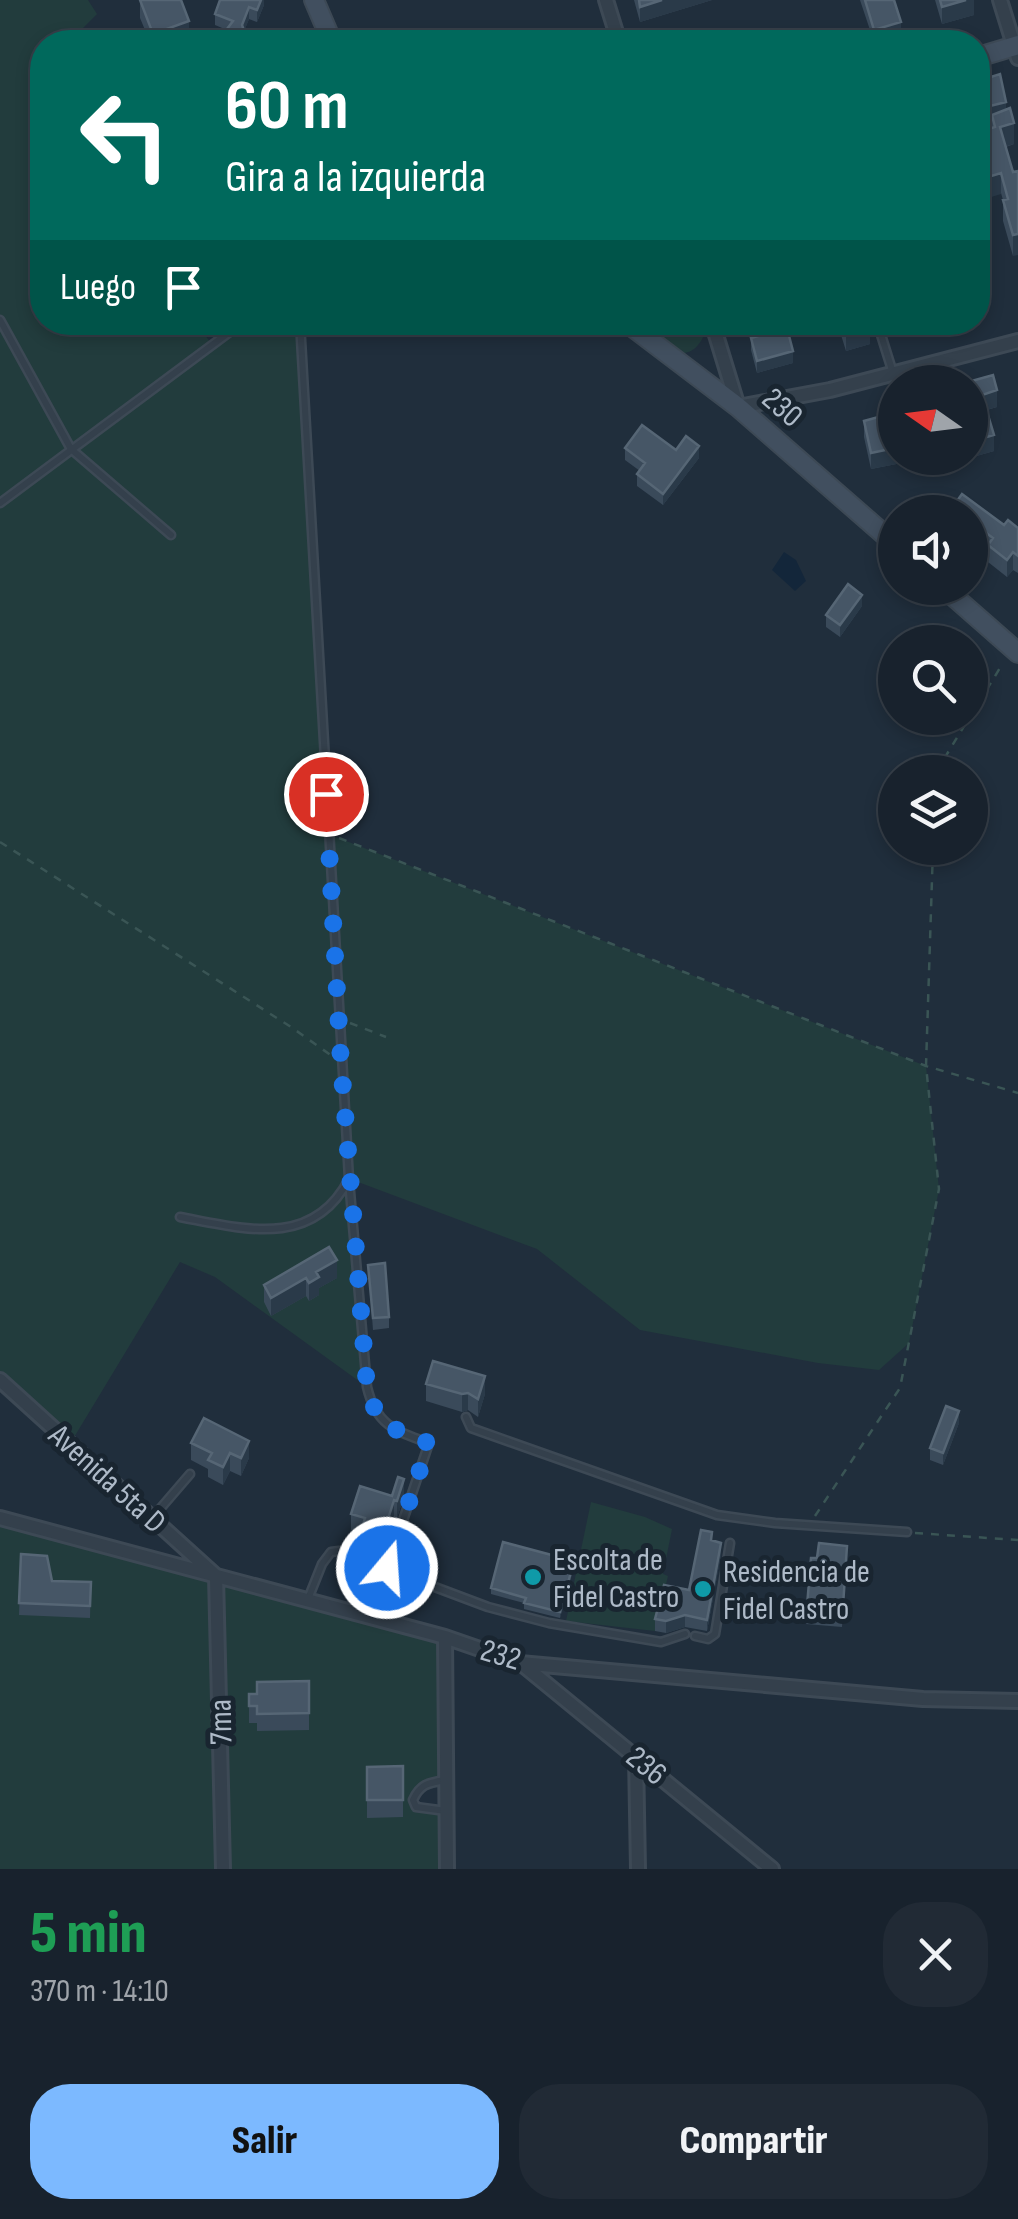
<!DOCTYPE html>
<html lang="es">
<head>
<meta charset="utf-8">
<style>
	:root { --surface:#18222d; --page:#212a35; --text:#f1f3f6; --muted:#9fa4aa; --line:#363f49; --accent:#7cb9ff }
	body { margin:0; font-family:"Sofia Sans Condensed",sans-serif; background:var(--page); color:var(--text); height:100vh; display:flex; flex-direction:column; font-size:38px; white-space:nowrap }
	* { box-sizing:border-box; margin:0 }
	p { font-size:32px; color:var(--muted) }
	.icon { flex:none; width:55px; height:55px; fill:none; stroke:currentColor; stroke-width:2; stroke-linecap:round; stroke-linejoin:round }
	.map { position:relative; height:1869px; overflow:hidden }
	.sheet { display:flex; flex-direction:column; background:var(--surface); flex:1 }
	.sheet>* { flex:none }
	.hud { position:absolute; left:30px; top:30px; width:960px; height:305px; border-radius:40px; box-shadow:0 5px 15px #0003,0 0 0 2px var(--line); background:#00695c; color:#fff; overflow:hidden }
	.needle { width:65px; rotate:284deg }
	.controls { position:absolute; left:878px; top:365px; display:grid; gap:20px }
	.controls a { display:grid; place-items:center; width:110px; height:110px; border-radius:50%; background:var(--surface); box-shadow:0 5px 15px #0003,0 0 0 2px var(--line); font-size:50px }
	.pin { position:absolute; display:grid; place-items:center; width:85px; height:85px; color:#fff; margin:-42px; border:5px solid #fff; border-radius:50%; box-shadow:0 2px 10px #0007 }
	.me { position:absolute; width:110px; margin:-55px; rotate:18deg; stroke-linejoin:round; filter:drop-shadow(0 0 8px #0008) }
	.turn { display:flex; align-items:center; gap:35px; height:210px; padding:0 30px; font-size:45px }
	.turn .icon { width:130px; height:130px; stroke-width:2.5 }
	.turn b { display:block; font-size:70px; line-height:85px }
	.then { display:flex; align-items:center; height:95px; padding:0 30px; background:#0003; gap:20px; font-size:38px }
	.round { display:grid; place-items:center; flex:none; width:105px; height:105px; border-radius:40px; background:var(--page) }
	.headline { display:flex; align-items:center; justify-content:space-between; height:170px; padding:0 30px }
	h1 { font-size:60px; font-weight:800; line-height:75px; color:#1e9e55 }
	.primary-button { display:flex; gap:20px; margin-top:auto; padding:20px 30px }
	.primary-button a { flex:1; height:115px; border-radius:40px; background:var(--accent); color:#111; font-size:40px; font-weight:800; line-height:115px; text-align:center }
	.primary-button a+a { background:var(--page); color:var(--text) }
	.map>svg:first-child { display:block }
	.green { fill:#223c3d }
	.water { fill:#13263a }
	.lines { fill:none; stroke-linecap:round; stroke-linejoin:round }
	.lane-casing { stroke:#3d4955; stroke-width:11 }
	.street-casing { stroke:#3d4955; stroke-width:18 }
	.secondary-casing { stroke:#3d4955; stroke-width:22 }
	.path { stroke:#3a5555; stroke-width:2.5; stroke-dasharray:8 8; stroke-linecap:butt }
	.lane { stroke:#34404c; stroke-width:6 }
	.street { stroke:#34404c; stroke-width:12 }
	.secondary { stroke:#414f5f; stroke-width:18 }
	.wall { fill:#3a4a5a }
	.shaded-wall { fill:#2a3a49 }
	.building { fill:#465666; stroke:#566675; stroke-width:2.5 }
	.route { stroke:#1a73e8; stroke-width:18; stroke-dasharray:0 32.4 }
	.culture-dot { fill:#0f9aa8; stroke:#192530; stroke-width:4 }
	.labels { text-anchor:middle; stroke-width:10; stroke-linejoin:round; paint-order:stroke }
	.street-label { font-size:32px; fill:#aebac8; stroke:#192530 }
	.poi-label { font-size:32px; fill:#aebac8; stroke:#192530; text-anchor:start }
</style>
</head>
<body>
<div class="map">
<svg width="1018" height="1869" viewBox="0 0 1018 1869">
	<rect width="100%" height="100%" fill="#202e3c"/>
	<!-- green -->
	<path class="green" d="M0,0H88L97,14L82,29L79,42H42V322L195,323L212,344L243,323H300L328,834L926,1066L939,1189L909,1343L879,1370L818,1363L640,1330L537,1249L350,1179L367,1387L215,1277L180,1262L70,1444L0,1380Z
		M626,323H708C694,379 654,344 626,323Z
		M591,1502L645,1517L672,1529L663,1574L668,1576L655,1631L566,1621Z
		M0,1518L445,1637V1780L424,1784L413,1800L416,1807L446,1812L447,1869H0Z"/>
	<!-- water -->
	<path class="water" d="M784,552L796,560L806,581L795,591L772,570Z"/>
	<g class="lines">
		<defs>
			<path id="lane" d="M0,320L71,449L171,535
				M877,322L893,373
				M0,503L243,322
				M349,1180L367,1387C376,1425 395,1431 429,1443L387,1568
				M180,1217C244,1229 313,1249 349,1179L300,322
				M466,1417L471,1428L717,1515L775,1523L907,1532
				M153,1517L190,1474
				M308,1599L322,1564L331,1552L339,1551L488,1607L549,1623L661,1642L685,1634
				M695,1636L708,1639L715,1634L730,1543
				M445,1780C428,1783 420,1784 413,1800L416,1807L446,1811"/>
			<path id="street" d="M606,0L619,42
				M1000,0L1018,58
				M712,322L738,407L830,390L1018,341
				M0,1380L216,1576L223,1869
				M0,1518L445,1637L520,1663L923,1699L1018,1701
				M445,1637L447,1869
				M522,1664L772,1869
				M636,1756L638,1869"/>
			<path id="secondary" d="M314,0L332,42
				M978,57L1018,45
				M626,322L738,407L895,544
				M944,588L1018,653"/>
		</defs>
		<!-- lane casing -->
		<use href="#lane" class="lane-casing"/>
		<!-- street casing -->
		<use href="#street" class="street-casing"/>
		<!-- secondary casing -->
		<use href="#secondary" class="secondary-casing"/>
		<!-- path -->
		<path class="path" d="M970,717L1003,663
			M936,772L969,718
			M339,838L926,1066L1018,1093
			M0,842L291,1027L332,1056
			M350,1023L386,1037
			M815,1516L900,1388L939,1189L926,1066L933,848
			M915,1533L1018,1540"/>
		<!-- lane -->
		<use href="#lane" class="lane"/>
		<!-- street -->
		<use href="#street" class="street"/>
		<!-- secondary -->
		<use href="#secondary" class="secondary"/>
	</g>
	<!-- wall -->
	<path class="wall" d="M140,0L189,39L178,42H150L140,18Z
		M264,0V5L257,22L249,19L244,31L248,42H227V30L215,25V14Z
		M634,0H712L640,22Z
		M860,0H894L901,37L883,42H874Z
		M935,0H974V15L942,24Z
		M978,81L1006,110L1014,144L1006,147L1013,172V256L1003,221V200L986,140V130L992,128V120L978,124Z
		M837,322H868L870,344L846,351Z
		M751,338L793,363L757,373L751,350Z
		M970,382L997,407L987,410L994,451L973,457L970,448Z
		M864,421L886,432L895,458H927L871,469L864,437Z
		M625,448L676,450L699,458L663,505L637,486V474L640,471L625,460Z
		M970,512L1004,525L1018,528V573L1013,570L1007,577L988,562V552L970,538Z
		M862,606L840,637L826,627V615Z
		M329,1247L337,1278L319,1288V1295L309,1301L306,1296L271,1316L264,1302V1285Z
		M368,1265L389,1317V1328L373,1330Z
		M426,1384L485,1394L478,1417L468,1410L462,1412L426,1401Z
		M959,1423L943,1465L930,1460V1448Z
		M191,1443L249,1458L241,1476L230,1471L223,1485L208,1477V1469L191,1460Z
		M392,1496H404L397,1518L394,1517L381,1558L364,1552V1545L362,1544V1533L351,1530V1514Z
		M712,1541L721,1554L707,1631L685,1627L666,1633L655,1631V1619L689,1590Z
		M847,1546L842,1627L806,1624L817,1558Z
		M21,1554L52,1581L91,1582L90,1618L19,1615Z
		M574,1567L560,1618L524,1609V1603L491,1594V1588Z
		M309,1681V1730L257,1731V1723H249V1694H257Z
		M403,1766V1817L367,1818V1767Z"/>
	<!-- shaded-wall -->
	<path class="shaded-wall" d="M261,0H264V5L257,22V10Z
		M662,0H712L640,22V7Z
		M966,0H974V15L942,24V7Z
		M249,7V19L242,37V25Z
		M189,21V39L178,42H153V34Z
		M901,22V37L883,42H874V30Z
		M1006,102V116L992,115V120L978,124V109Z
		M1014,123V144L1000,148V127Z
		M1001,173V194L978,201V180Z
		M1018,234V255L1013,256V235Z
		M870,326V344L846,351V333Z
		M793,351V363L757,373V361Z
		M997,390V407L982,411V395Z
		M994,435V451L973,457V441Z
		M699,446V458L663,505V494Z
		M895,448V458H927L871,469V453Z
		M1013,552V570L1007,577V560Z
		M862,595V606L840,637V625Z
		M337,1260V1278L319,1288V1295L309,1301V1283L316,1272Z
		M306,1278V1296L271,1316V1298Z
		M485,1376V1394L478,1417V1399Z
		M468,1393V1410L462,1412V1394Z
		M959,1411V1423L943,1465V1453Z
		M249,1441V1458L241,1476V1458Z
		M230,1453V1471L223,1485V1467Z
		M404,1479V1496L397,1518V1501Z
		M394,1500V1517L381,1558V1541Z
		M721,1543V1554L707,1631V1620Z
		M574,1561V1567L560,1618V1612Z
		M685,1615V1627L666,1633V1621Z"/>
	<!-- building -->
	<path class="building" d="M140,0H181L189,21L153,34Z
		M220,0H261L257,10L249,7L242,25L248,42H231L227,29L233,21L215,14Z
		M639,0H662L640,7Z
		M865,0H894L901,22L874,30Z
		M940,0H966L942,7Z
		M734,32L737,42H716L715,38Z
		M1000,74L1006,102L978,109V81Z
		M1010,108L1014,123L1000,127L1013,172L1018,171V234L1013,235L1003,200L1008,199L1001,173L978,180V142L989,139L986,130L995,127L992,115Z
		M843,322H868L870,326L846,333Z
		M787,328L793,351L757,361L751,338Z
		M993,375L997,390L982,395L994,435L973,441L970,432V382H968Z
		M882,416L886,432L895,430V448L871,453L864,421Z
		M642,425L676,450L686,436L699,446L663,494L637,474L645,463L625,448Z
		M962,494L1004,525L1008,520L1018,528V556L1013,552L1007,560L988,545L993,538L970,521V512H949Z
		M848,584L862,595L840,625L826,615Z
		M329,1247L337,1260L316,1272L319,1277L309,1283L306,1278L271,1298L264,1285Z
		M385,1263L389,1317L373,1318L368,1265Z
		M433,1361L485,1376L478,1399L468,1393L462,1394L426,1384Z
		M946,1406L959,1411L943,1453L930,1448Z
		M204,1418L249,1441L241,1458L230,1453L223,1467L208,1460L212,1453L191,1443Z
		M398,1477L404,1479L397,1501L394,1500L381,1541L364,1536L366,1529L362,1528L365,1518L351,1514L360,1486L392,1496Z
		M701,1530L712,1532L711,1540L721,1543L707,1620L685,1615L666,1621L655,1619L664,1585L689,1590Z
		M503,1542L574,1561L560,1612L524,1603L526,1598L491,1588Z
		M819,1543L847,1546L842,1621L806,1618L811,1558H817Z
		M21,1554L47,1556L52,1581L91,1582L90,1606L19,1603Z
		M309,1681V1713L257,1714V1706H249V1694H257V1682Z
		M403,1766V1800H367V1767Z"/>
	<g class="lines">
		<!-- route -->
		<path class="route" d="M326,794L341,1063L367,1387C376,1425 395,1431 429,1443L387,1568"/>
	</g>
	<!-- markers -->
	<g class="culture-dot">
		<circle cx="533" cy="1577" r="10"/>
		<circle cx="703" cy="1589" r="10"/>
	</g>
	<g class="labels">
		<!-- street labels -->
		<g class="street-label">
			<text transform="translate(783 407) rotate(41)" y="11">230</text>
			<text transform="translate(108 1478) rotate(42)" y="11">Avenida 5ta D</text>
			<text transform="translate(501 1654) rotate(16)" y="11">232</text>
			<text transform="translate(220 1722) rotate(-91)" y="11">7ma</text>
			<text transform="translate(647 1765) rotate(39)" y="11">236</text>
		</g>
		<!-- poi labels -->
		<g class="poi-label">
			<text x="553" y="1570">Escolta de<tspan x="553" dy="37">Fidel Castro</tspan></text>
			<text x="723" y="1582">Residencia de<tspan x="723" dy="37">Fidel Castro</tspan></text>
		</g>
	</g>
</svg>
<div class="controls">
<a><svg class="needle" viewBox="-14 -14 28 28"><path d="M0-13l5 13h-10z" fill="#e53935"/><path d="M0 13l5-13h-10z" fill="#9fa4aa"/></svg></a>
<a><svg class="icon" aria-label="sound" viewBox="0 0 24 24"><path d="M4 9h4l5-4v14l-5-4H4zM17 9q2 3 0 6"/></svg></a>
<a><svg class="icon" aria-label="search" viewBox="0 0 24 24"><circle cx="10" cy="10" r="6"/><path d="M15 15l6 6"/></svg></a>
<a><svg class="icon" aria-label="layers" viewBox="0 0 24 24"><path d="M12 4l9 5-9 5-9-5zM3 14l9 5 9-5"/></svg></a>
</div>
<div class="pin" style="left:326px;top:794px;background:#d93025"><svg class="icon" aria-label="arrive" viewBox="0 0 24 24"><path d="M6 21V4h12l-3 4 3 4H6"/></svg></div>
<svg class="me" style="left:387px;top:1568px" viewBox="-20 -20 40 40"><circle r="17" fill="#1a73e8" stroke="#fff" stroke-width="3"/><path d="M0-11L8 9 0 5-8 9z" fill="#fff"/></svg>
<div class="hud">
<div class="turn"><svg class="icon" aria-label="left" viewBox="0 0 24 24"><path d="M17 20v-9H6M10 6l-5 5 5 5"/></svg><div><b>60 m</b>Gira a la izquierda</div></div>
<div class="then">Luego<svg class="icon" aria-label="arrive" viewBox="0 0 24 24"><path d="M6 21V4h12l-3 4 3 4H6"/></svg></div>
</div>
</div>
<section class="sheet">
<div class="headline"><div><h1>5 min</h1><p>370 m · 14:10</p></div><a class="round"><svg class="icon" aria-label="close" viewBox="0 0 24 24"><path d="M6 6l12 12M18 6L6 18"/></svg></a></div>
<div class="primary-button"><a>Salir</a><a>Compartir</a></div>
</section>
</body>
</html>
